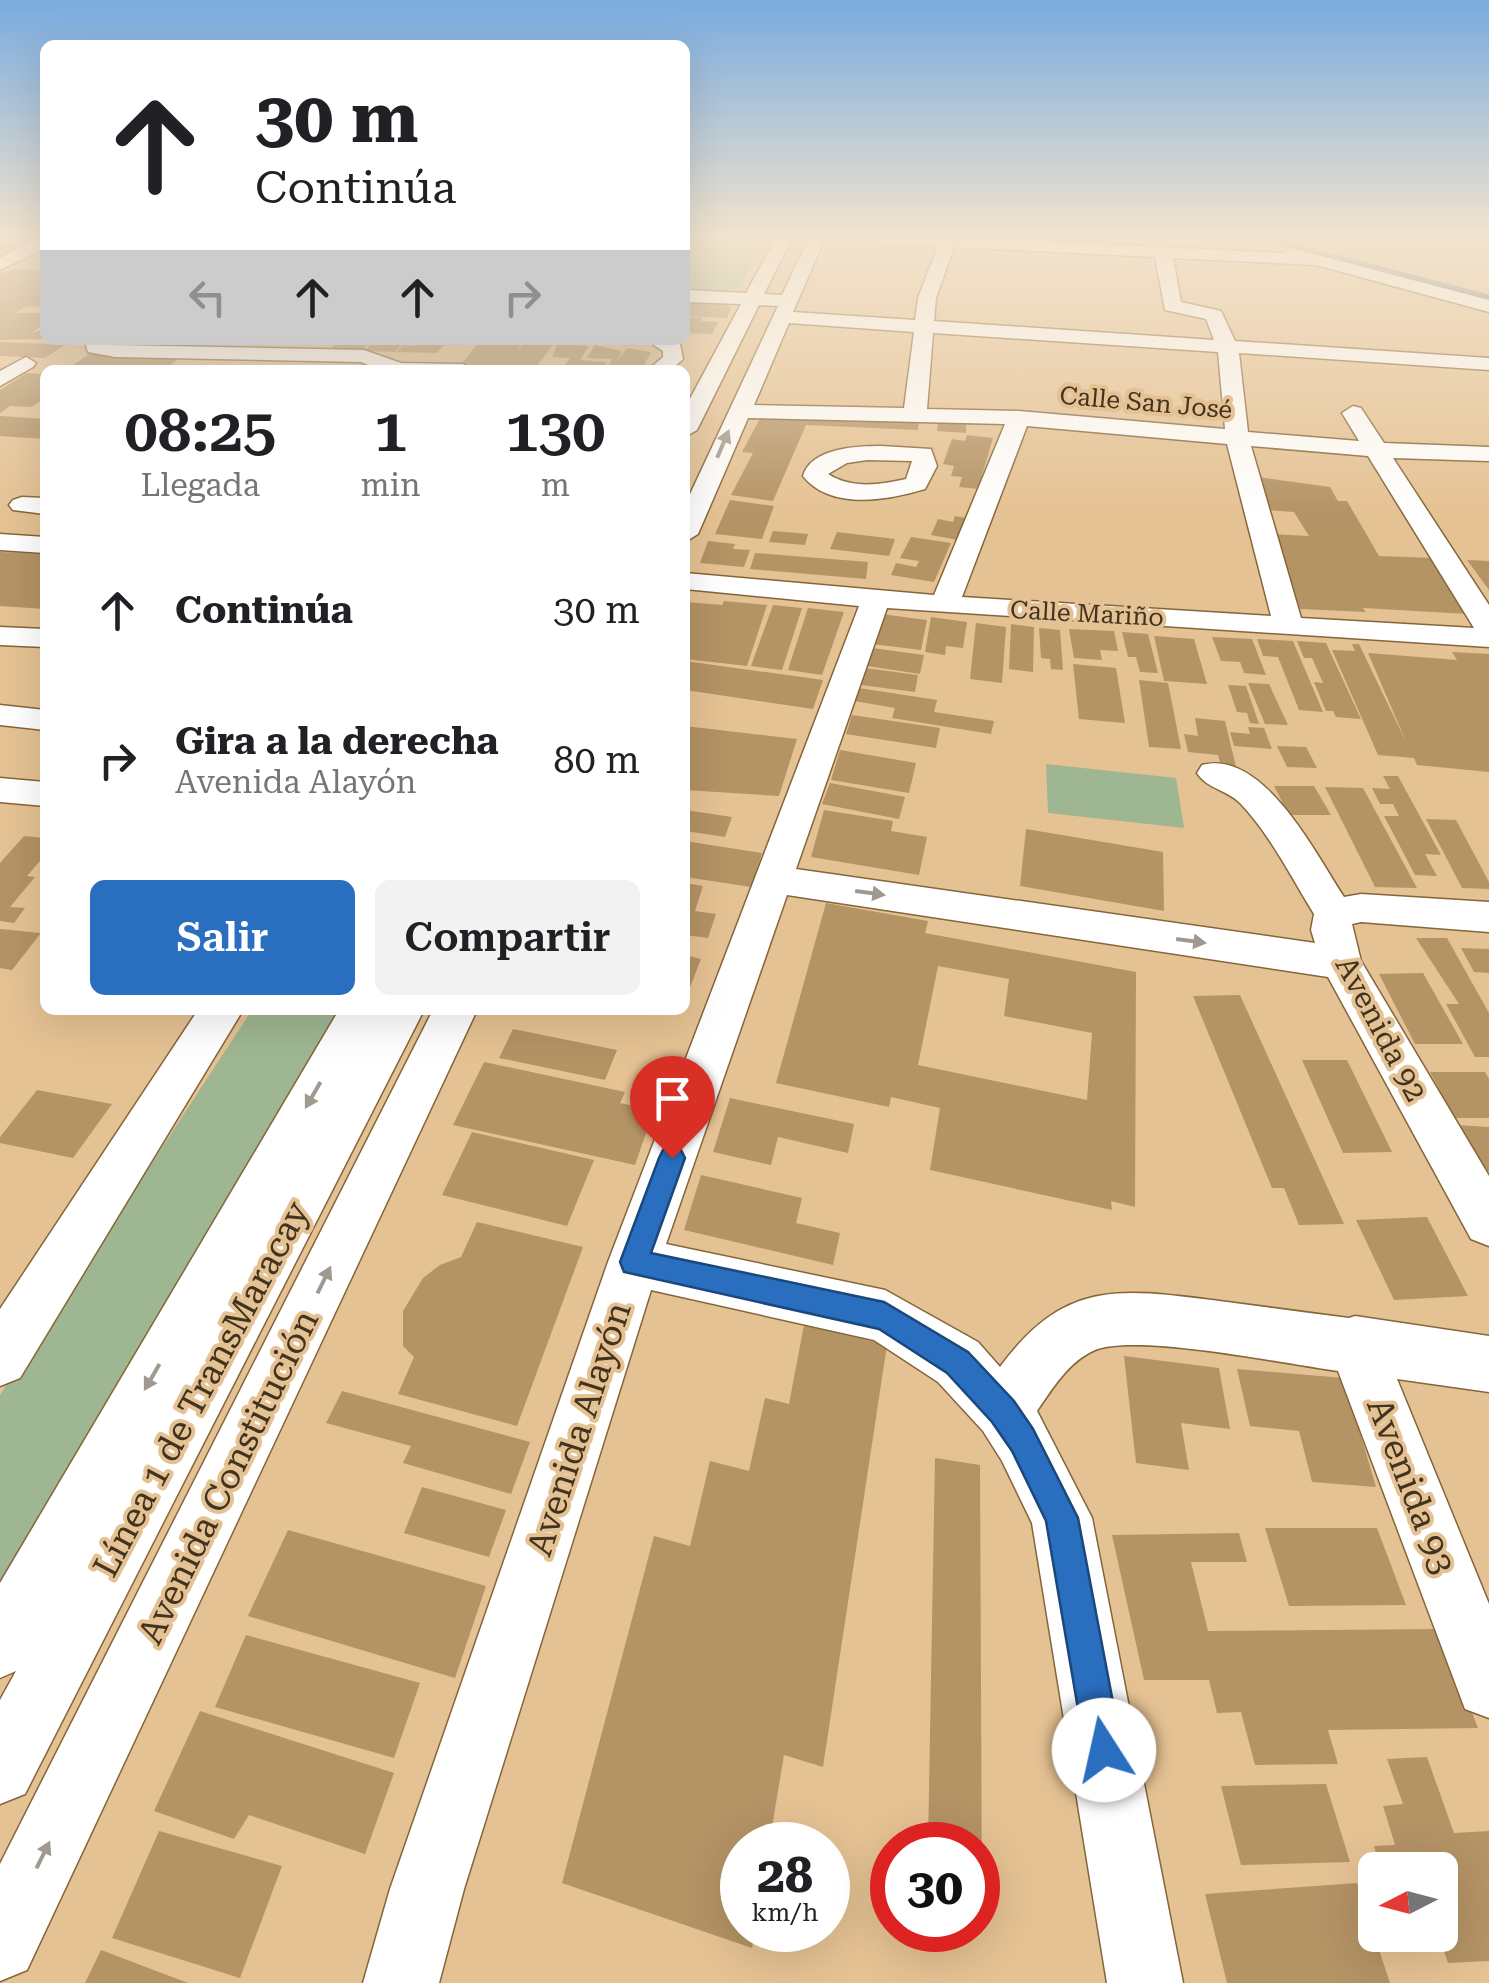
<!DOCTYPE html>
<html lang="es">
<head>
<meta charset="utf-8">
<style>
	:root { --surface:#fff; --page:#f2f2f2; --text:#202124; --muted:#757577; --accent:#296ebf }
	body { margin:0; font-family:"Roboto Serif",serif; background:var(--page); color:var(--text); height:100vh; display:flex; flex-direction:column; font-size:38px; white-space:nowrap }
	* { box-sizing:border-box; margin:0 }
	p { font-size:32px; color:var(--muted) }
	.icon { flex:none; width:55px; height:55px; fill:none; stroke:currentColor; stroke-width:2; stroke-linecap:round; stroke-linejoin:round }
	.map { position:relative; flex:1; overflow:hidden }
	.panel { position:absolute; left:40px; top:365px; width:650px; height:650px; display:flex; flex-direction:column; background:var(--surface); border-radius:15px; box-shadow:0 10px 40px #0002 }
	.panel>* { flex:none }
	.hud { position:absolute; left:40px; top:40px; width:650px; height:305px; border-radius:15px; box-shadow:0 10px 40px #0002; background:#fff; color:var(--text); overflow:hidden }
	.needle { width:65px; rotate:264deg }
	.tools { position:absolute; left:1358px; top:1852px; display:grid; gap:20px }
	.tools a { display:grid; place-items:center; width:100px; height:100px; border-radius:15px; background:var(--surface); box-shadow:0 10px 40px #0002; font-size:50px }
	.speed { position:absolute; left:720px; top:1822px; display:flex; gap:20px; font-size:50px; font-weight:700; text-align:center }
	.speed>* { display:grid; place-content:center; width:130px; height:130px; border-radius:50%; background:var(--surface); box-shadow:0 10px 40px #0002; line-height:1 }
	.speed small { font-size:25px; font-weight:400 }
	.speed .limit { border:15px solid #d22; background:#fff; color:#111 }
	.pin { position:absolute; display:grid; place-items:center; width:85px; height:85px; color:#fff; margin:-102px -42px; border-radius:50% 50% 50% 0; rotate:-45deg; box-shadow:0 0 10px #0007 }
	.pin .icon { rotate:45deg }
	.me { position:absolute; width:110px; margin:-55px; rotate:350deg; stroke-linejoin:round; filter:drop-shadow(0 0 8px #0008) }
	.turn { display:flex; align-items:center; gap:35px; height:210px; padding:0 50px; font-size:45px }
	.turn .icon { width:130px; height:130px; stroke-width:2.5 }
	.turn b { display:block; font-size:70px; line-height:85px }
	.lanes { display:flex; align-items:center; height:95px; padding:0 50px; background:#0003; justify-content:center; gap:50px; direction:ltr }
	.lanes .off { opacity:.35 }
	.eta { display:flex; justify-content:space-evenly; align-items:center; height:170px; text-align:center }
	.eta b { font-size:60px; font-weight:600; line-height:70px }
	.action { display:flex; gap:20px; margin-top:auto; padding:20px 50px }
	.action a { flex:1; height:115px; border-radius:15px; background:var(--accent); color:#fff; font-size:40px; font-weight:600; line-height:115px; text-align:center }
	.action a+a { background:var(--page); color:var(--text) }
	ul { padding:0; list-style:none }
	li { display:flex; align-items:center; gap:30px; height:150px; padding:0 50px }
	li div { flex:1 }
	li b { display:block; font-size:38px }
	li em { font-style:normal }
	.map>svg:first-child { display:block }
	.green { fill:#9eb691 }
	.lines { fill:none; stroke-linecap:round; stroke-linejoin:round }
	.stream { stroke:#647d9d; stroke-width:5 }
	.building { fill:#b49365; fill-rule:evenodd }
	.minor-casing { stroke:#856539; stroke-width:3 }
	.minor { fill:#fff; fill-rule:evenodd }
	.oneway { fill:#a09990 }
	.route { fill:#296ebf; stroke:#1b487c; stroke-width:2.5 }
	.labels { text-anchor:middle; stroke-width:8; stroke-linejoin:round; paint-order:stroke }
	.far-street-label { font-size:25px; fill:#413320; stroke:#e5c293 }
	.street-label { font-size:30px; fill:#413320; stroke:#e5c293 }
	.near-street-label { font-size:35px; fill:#413320; stroke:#e5c293 }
</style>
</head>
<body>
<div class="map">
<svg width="1489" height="1983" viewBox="0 0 1489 1983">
	<rect width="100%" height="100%" fill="#e5c293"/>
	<!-- green -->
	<path class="green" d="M685,238H766L738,289L685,291Z
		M1046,764L1176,778L1184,828L1048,813Z
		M252,1010H345L0,1605V1395Z"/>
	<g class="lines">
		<!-- stream -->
		<path class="stream" d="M1263,238L1489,297"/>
	</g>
	<!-- building -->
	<path class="building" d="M0,238H40L0,258Z
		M14,269L45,270V307L27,306L15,313H45V323L30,334L45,328V339L0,340V273Z
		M685,301L720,303L731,307L727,318L685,316Z
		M685,317L702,318L701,321L718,322L712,334L685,333Z
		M59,340H73L45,358L0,356V342L51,344Z
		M123,340H204L196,348L116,345Z
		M340,340H372L360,352L329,350Z
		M375,340H406L395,352L364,351Z
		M419,340H448L437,353L397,352L403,345L414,346Z
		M481,340H523L517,351L525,341L555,342L534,370L461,364Z
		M557,344L589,346L580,360L607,362L602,370H561L570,358L552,357Z
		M595,345L622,351L617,361L627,348L651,352L644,365L605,370L612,359L587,358Z
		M89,354L183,356L163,370H66Z
		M27,373L45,374V398L32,407L10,406L0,413V390Z
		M762,415L919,421L918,430L806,425L773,501L731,495L753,453L742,452Z
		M0,416L45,419V439L0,436Z
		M938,421L966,423V433L937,431Z
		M967,435L993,438L978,489L959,487L962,477L951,476L954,466L943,464L952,439L965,441Z
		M1258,477L1330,487L1338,501H1347L1379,556L1433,558L1468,614L1363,608L1366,612L1300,609L1272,534L1309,536L1294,512L1266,510Z
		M730,500L774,506L762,539L715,534Z
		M955,516L966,518L958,540L931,535L938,519L953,522Z
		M773,531L808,534L805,545L769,542Z
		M837,532L895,539L889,556L830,549Z
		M911,537L951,543L934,582L891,575L896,563L916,567L919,561L900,558Z
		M708,541L735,544L733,549L750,550L744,567L700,563Z
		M0,552L45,554V609L0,606Z
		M755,553L868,562L866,579L750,569Z
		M1467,560L1489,561V590Z
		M724,601L767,605L747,666L685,659V602L722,605Z
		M773,605L802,608L782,670L751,666Z
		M808,608L844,612L822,675L788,670Z
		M881,614L927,620L921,650L872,644Z
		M931,617L967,622L963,648L946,646L945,655L925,652Z
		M976,623L1006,627L1002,683L970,679Z
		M1011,624L1034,627L1033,672L1009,669Z
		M1039,628L1060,630L1063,670L1051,669L1050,659L1041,658Z
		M1069,629L1114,631L1118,651L1100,650L1102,660L1074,658Z
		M1122,632L1148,634L1158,673L1140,672L1136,657H1128Z
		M1154,636L1194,639L1207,684L1164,681Z
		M1212,637L1252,639L1266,675L1244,673L1240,662L1221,661Z
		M1257,639L1293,641L1323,712L1299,710L1278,657L1263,656Z
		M1297,641L1326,643L1361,719L1336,717L1333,711H1326L1314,682L1323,683L1312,658H1304Z
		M1352,644H1359L1407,744L1368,653L1457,660L1452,652L1489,654V772L1417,765L1414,758L1378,755L1332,650L1355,651Z
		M872,648L924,655L920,674L867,666Z
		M685,661L823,680L813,709L685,690Z
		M1073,664L1116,668L1125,723L1079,719Z
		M865,668L918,675L915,692L861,685Z
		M1139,680L1168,683L1181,749L1149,747Z
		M1248,683L1269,684L1288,725L1265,724Z
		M1228,685L1246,686L1259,724L1250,723L1247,713L1237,712Z
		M859,688L937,700L934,712L994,721L991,734L892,718L895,708L854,701Z
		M852,715L940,728L936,748L846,734Z
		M1195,718L1225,721L1237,771L1222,770L1218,755L1188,752L1184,734L1198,736Z
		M685,726L797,739L779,796L685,790Z
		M1248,727L1264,728L1272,749L1234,746L1230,732L1250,734Z
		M1277,746L1306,747L1317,768L1287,767Z
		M840,750L916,763L909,793L831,780Z
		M1383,776H1398L1441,855L1425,854L1437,876L1415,875L1384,816H1399L1393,804H1380L1372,788L1390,789Z
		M830,783L905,797L899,819L822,804Z
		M1274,786H1314L1331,815H1289Z
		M1325,787L1363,788L1417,888L1375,887Z
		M685,810L732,817L725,837L685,831Z
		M824,810L893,821L891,831L927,837L919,875L811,857Z
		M1426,819L1456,820L1489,882V889L1462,888Z
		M1026,829L1163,852L1164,911L1020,886Z
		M24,836L45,838V855L27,876L35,877L10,907L25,908L14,923L0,921V863Z
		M685,841L762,853L751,887L685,877Z
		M685,883L703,886L695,911L716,914L708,938L685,935Z
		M826,903L928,921L925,933L1136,972L1135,1207L1111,1201L1112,1210L930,1170L940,1108L891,1097L889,1107L776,1083ZM938,966L1009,979L1004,1016L1092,1033L1087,1100L918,1065Z
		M0,929L41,933L12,970L0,968Z
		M1416,938H1447L1489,1013V1057H1475L1446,1004H1459Z
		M1461,948L1489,949V973L1474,972Z
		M685,955L701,959L685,1000Z
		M1423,973L1463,1044H1415L1379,974Z
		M1240,995L1344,1224L1299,1225L1284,1188H1272L1193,996Z
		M513,1029L617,1050L605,1080L499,1058Z
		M1302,1060H1347L1392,1152L1343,1153Z
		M484,1062L625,1092L620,1103L654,1110L635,1165L453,1125Z
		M1430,1072H1485L1489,1079V1118H1454Z
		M37,1090L112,1104L73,1158L0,1143V1137Z
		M730,1098L854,1124L848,1153L778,1137L771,1165L713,1152Z
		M1456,1125L1489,1127V1171L1476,1170Z
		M472,1132L594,1160L567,1226L442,1195Z
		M701,1175L802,1198L796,1223L840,1233L833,1265L684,1230Z
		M1427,1217L1468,1296L1394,1300L1356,1220Z
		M477,1222L583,1247L517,1426L398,1394L414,1357L403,1346V1311L423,1278L440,1265L461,1257Z
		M804,1325L887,1345L823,1767L784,1755L769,1845H742V1930H755L752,1948L562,1883L654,1536L690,1546L710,1461L749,1471L765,1398L789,1404Z
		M1124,1356L1219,1368L1230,1429L1181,1423L1189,1470L1136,1463Z
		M1237,1369L1344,1378L1376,1487L1312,1482L1299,1431L1250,1426Z
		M342,1391L530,1442L511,1494L403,1463L411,1446L326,1423Z
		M935,1458L980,1465L982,1906L978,1905V1845H928Z
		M422,1487L506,1510L489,1557L404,1533Z
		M1265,1528H1377L1406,1605L1289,1606Z
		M288,1530L486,1586L455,1678L248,1616Z
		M1239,1533L1247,1562H1191L1208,1631L1440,1629L1478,1728L1328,1730L1338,1764L1255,1765L1241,1712L1217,1713L1209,1680H1144L1112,1535Z
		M246,1635L420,1683L394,1758L215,1707Z
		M200,1711L394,1773L365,1854L249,1815L234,1839L154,1811Z
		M1427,1757L1454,1833L1489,1831V1961L1448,1963L1441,1943L1405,1945L1402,1935H1440V1870H1381L1374,1846L1395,1845L1383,1806L1403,1804L1387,1759Z
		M1326,1784L1350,1862L1241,1865L1221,1786Z
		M159,1831L282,1866L240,1978L112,1938Z
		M1357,1883L1390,1983H1227L1205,1894Z
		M101,1950L188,1983H85Z"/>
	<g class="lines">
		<defs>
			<path id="minor" d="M38,238H45V248L0,270V258Z
				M776,238H792L764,294L782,295L809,238H825L793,312L915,320L918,298L938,246L873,243L865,238H972L1283,253L1291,248L1489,300V312L1316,265L1173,258L1181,302L1221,311L1235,341L1489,358V370L1239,353L1248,432L1359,441L1342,413L1353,406L1361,408L1384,443L1489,447V461L1393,458L1489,605V647L887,608L796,869L1315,943L1311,930L1314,914C1291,877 1271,836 1241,804C1228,790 1207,789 1197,773L1202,765C1264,749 1316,855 1344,897L1361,894L1489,902V932L1361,922L1352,924L1361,961L1489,1176V1246L1471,1239L1328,977L787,895L666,1244L885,1290L978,1342L1000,1367C1063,1281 1117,1288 1212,1300C1257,1306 1303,1312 1349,1318L1355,1316L1489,1336V1392L1397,1379L1489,1604V1718L1465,1709L1338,1371C1286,1364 1137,1333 1095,1350C1069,1361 1052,1389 1037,1411L1092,1518L1183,1983H1107L1032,1523L1002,1461L983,1431L938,1382L874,1340L651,1290L464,1889L439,1983H363L390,1889L608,1262L859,606L685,589V573L934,595L1005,424L748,418L698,534L685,542V505L778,306L759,305L697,430L685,437V408L741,304L685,302V290L746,293ZM954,247L1155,257L1165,310L1206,319L1214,340L934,321L936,298ZM789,323L914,332L904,408L754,405ZM933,333L1218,352L1225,429L1019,411L927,409ZM1027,426L1227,444L1271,616L962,597ZM1251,446L1368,456L1474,628L1301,618Z
				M84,340H104L115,345L364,350L401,363L463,364L473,370H381L361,362L115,357L88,352Z
				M646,340L680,344L683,359L671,370H648L663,357V351Z
				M26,357L36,363L33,367L0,386V371Z
				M881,446L931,449L937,466L925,489C888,500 831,511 803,476C811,448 856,446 881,446ZM867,460L912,461L906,479C880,485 851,489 828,474L847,463Z
				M22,497L45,498V514L13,510L9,505L13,500Z
				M0,534L45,537V553L0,550Z
				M0,627L45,629V647L0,645Z
				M0,705L45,710V730L0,725Z
				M0,778L45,782V806L0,802Z
				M198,1010H243L20,1378L0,1386V1309Z
				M339,1010H424L25,1794L0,1804V1700L16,1671L0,1678V1583Z
				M433,1010H477L27,1970L0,1981V1864Z"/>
		</defs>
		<!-- minor casing -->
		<use href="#minor" class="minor-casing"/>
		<!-- minor -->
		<use href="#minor" class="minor"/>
	</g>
	<!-- one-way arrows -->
	<defs><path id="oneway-solid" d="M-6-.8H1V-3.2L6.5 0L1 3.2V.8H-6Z" transform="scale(2.5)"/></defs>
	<g class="oneway">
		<use href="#oneway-solid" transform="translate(723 444) rotate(-67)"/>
		<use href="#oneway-solid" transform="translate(870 893) rotate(8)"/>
		<use href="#oneway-solid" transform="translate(1191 941) rotate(8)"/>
		<use href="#oneway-solid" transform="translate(313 1095) rotate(120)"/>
		<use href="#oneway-solid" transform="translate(324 1280) rotate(-64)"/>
		<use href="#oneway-solid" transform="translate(152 1377) rotate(120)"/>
		<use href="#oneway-solid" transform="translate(43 1855) rotate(-64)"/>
	</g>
	<!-- sky -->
	<linearGradient id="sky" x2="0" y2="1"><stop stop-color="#79abdf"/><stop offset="0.46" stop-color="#f3e4ce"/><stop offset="1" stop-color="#f3e4ce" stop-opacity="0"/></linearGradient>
	<rect width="1489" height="516" fill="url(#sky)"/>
	<!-- route -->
	<path class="route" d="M672,1146L681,1150L685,1158L651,1253L884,1302L968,1352L1014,1401L1033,1429L1078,1518L1122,1750L1117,1763L1104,1769L1090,1763L1085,1750L1046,1521L1012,1451L992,1422L947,1373L879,1329L624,1272L620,1262L659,1158L663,1150Z"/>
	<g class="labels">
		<!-- far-street labels -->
		<g class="far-street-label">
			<text transform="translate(1146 402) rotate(5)" y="9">Calle San José</text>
			<text transform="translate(1087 613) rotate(3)" y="9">Calle Mariño</text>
		</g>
		<!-- street labels -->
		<g class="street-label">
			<text transform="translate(1381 1029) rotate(62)" y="10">Avenida 92</text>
		</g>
		<!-- near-street labels -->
		<g class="near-street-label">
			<text transform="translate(201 1389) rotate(-62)" y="12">Línea 1 de TransMaracay</text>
			<text transform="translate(579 1429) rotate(-72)" y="12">Avenida Alayón</text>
			<text transform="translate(228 1477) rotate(-64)" y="12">Avenida Constitución</text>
			<text transform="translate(1411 1486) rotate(69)" y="12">Avenida 93</text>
		</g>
	</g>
</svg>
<div class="tools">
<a><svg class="needle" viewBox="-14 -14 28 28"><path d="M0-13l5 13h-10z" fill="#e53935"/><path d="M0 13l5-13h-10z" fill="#757577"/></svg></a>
</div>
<div class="speed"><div>28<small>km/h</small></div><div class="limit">30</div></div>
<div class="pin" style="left:672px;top:1158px;background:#d93025"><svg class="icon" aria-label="arrive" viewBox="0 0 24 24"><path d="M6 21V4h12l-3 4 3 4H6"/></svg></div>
<svg class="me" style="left:1104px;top:1750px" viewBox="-20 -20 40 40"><circle r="19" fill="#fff"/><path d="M0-13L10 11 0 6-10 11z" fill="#296ebf"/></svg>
<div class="hud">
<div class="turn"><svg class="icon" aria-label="ahead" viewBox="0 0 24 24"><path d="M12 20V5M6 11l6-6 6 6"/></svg><div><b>30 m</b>Continúa</div></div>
<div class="lanes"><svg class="icon off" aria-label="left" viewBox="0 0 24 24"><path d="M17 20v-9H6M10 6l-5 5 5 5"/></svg><svg class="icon" aria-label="ahead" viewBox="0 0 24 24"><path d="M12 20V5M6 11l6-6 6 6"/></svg><svg class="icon" aria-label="ahead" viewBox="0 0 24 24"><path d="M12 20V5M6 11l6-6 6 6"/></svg><svg class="icon off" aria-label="right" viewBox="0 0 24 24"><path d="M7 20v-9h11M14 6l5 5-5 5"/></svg></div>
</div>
<section class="panel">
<div class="eta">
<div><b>08:25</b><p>Llegada</p></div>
<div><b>1</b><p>min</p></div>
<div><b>130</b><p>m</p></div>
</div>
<ul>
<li><svg class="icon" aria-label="ahead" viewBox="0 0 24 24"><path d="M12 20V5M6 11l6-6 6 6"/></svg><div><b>Continúa</b></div><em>30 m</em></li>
<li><svg class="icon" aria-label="right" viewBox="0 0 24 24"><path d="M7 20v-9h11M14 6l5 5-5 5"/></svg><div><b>Gira a la derecha</b><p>Avenida Alayón</p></div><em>80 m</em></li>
</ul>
<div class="action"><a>Salir</a><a>Compartir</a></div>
</section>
</div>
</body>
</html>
